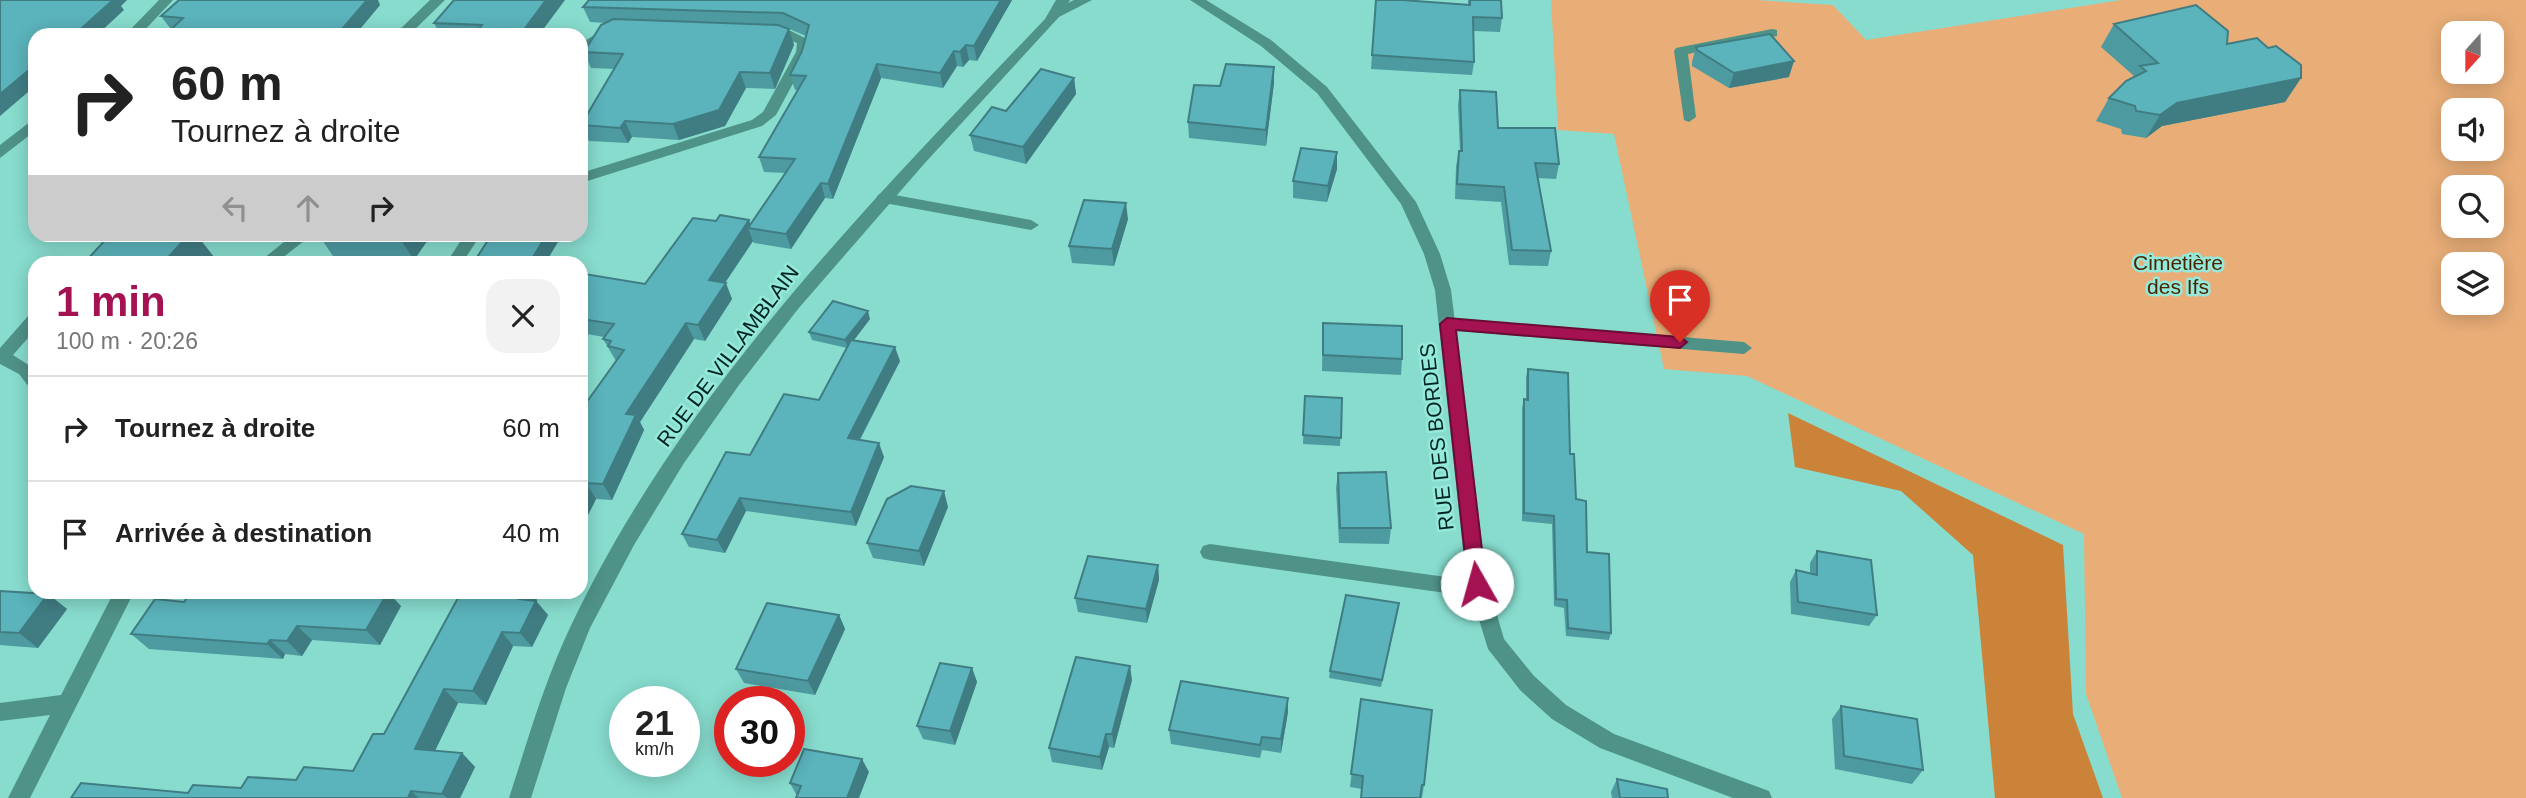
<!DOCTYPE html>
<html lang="fr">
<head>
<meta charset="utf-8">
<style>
	:root { --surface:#fff; --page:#f2f2f2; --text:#222; --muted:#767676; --line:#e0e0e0; --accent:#a41252 }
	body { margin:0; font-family:Arial,sans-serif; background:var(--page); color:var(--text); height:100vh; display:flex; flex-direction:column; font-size:26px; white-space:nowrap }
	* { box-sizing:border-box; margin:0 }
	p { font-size:23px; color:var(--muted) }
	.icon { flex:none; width:38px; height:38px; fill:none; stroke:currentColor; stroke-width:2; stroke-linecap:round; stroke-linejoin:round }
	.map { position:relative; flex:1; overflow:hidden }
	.sheet { position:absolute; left:28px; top:256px; width:560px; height:343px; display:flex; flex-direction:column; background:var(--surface); border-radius:21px; box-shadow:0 4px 18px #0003 }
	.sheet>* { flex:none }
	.top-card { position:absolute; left:28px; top:28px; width:560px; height:214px; border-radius:21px; box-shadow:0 4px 18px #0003; background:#fff; color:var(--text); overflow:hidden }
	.needle { width:46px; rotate:201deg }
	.fabs { position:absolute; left:2441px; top:21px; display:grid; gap:14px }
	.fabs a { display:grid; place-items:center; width:63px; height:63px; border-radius:14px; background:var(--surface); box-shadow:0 4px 18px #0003; font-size:35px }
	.speed { position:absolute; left:609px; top:686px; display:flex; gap:14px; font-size:35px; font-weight:700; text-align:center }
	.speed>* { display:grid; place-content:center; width:91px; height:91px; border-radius:50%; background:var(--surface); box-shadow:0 4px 18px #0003; line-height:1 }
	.speed small { font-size:18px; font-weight:400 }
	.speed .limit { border:10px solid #d22; background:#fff; color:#111 }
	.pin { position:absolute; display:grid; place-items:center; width:60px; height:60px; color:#fff; margin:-72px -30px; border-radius:50% 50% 50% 0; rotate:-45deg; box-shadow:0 0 7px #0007 }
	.pin .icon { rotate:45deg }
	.me { position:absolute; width:77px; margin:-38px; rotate:353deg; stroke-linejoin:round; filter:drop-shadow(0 0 5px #0008) }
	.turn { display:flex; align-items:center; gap:24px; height:147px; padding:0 28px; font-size:32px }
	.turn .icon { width:91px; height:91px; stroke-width:2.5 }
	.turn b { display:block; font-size:49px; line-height:60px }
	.lanes { display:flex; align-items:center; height:66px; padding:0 28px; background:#0003; justify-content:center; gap:35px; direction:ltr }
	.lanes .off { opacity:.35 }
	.round { display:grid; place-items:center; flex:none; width:74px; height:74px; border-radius:21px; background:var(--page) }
	.headline { display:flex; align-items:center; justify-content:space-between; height:119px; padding:0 28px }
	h1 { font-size:42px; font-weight:700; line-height:52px; color:var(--accent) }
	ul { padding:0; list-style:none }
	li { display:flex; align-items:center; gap:21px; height:105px; padding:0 28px; border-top:2px solid var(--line) }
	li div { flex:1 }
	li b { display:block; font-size:26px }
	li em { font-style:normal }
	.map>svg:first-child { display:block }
	.green { fill:#e9ae78; fill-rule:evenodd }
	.forest { fill:#cb833a }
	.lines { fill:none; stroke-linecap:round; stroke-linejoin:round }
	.lane { fill:#4f9287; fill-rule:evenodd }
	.street { fill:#4f9287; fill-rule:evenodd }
	.wall { fill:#4e9aa1 }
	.shaded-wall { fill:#407d83 }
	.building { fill:#5bb3bb; stroke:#407d83; stroke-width:2 }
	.route { fill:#a41252; stroke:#6b0c35; stroke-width:2 }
	.labels { text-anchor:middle; stroke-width:5; stroke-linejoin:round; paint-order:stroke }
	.park-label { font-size:21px; fill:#4a2600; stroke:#94e9db }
	.street-label { font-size:21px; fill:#00241f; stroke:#94e9db }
</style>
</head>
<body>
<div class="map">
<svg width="2526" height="798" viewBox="0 0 2526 798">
	<rect width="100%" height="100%" fill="#87dcce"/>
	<!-- green -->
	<path class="green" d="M1551,0H1756L1833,5L1866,40L2121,0H2526V798H2122L2086,694L2084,534L1747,376L1664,369L1614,134L1558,130ZM2454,33H2492V72H2454ZM2454,110H2492V149H2454ZM2454,187H2492V226H2454ZM2454,264H2492V303H2454Z"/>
	<!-- forest -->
	<path class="forest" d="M1788,413L2063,545L2073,714L2103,798H1995L1973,555L1901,491L1795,467Z"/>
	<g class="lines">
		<!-- lane -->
		<path class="lane" d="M1772,29L1777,30V36L1688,54L1696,117L1689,122L1684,120L1674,51L1676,48Z
			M884,193L1031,220L1039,225L1031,230L879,202L876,198L879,194Z
			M294,234H313L277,262H259Z
			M1447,318L1744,342L1752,348L1744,354L1447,330L1439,324Z
			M1210,544L1453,578L1477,576L1484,578L1487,584L1484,590L1453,594L1210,560L1203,558L1200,552L1203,546Z"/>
		<!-- street -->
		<path class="street" d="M159,0H173L140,35H125Z
			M430,0H445L409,35H394Z
			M1056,0H1070L1068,3L1074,0H1092L1059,17L924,164L798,309L739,385L684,463L634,545L590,628L566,688L531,798H509C526,746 541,693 563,643C672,402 865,208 1045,19Z
			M1190,0H1206L1271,40L1327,87L1416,202L1440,254L1451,290L1486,577L1504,639L1534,676L1566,705L1614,734L1769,791L1772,798H1733L1600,748L1552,719L1520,690L1488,649L1466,577L1435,290L1424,254L1401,204L1317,93L1261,46Z
			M608,27L613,28V34L581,53V43Z
			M768,30L791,31L811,41L810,52L776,115L762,126L581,183V173L752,120L763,112L796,52L797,43L784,38L763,37L761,34Z
			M35,118V131L0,158V145Z
			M465,234H481L463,262H447Z
			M35,313V330L13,355L35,369V389L29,387L19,374L0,364V348L29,315Z
			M114,592H134L30,798H8L50,715L0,721V703L61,695Z"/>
	</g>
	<!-- wall -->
	<path class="wall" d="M454,0L539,35H440L434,23Z
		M1012,0L977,61L969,60L963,67L957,66L943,88L881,78L833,199L825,198L791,249L754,243L753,241L725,283L732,299L705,341L694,339L640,422L644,430L612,500L596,499L581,529V410L616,361L603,339L604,337L581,333V280L645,284L716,221L751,224L786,173L764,172L759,157L798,90H795L790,75L802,51L806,36L787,28L789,29L794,45L775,89L746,88L725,126L679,140L632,137L628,143L589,141L581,125L614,69L591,68L584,52L606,23L590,22L583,7Z
		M1376,0L1468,5V0H1501L1502,18L1500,32L1474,31V62L1472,75L1371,69Z
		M380,5L355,35H165L172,28H170L161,16Z
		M2114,24L2227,44L2301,78L2285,102L2162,126L2146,138L2122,134L2121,129L2096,121L2109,98L2134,76L2101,47Z
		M1696,47L1789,77L1729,88L1692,66V62Z
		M1274,67V83L1266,146L1189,138L1188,122L1220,86Z
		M1074,78L1076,94L1026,164L974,151L970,135L1006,111Z
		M1460,90L1498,128L1559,164L1556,179L1538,178L1551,251L1548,266L1509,265L1501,202L1455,199L1456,166L1459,151H1460L1458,105Z
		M1337,169L1327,202L1293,198V181Z
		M1128,219L1114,266L1072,263L1069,246Z
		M318,234H432L414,260L333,256Z
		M870,319L853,341L900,361L860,440L884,457L856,526L746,511L725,553L689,547L682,534L819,400L847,348L812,340L809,332Z
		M1323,323L1402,359L1401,375L1322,371Z
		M1528,369L1570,454L1576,499L1587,552L1611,633L1609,640L1566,636L1564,608L1554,606L1552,524L1522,521V408L1524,399L1526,400V377Z
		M1305,396L1342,398L1340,446L1303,444Z
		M1338,473L1391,528L1389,544L1339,543L1336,488Z
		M948,507L924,566L873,558L867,543Z
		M1817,551L1877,615L1869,626L1791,614L1790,582L1796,570L1810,573V563Z
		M1158,565L1159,580L1147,623L1078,612L1075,598Z
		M0,591L48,594L67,609L38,648L0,645Z
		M481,592H540L536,601L548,615L532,647L513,646L486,705L458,703L435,751L462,753L475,767L460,798H71L188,793L241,788L353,771L384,734L479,597Z
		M184,602L401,606L380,645L312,640L302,656L285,654L283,659L149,649L131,634Z
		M1398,611L1381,687L1329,678L1330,671Z
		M839,615L845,629L815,695L744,683L736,669Z
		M972,668L977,682L955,745L923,739L917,726Z
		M1132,680L1114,748L1109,747L1102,770L1052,762L1049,748Z
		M1288,698V712L1281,753L1262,750L1260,758L1171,744L1169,730Z
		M1361,699L1424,785L1422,798H1361L1362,789L1350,787Z
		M1841,706L1923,770L1912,784L1835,769L1832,719Z
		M869,772L797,796L790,783Z
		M1617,779L1668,798H1612L1611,792Z"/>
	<!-- shaded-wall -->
	<path class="shaded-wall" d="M110,0H127L121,6L124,10L97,35H74Z
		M367,0H378L380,5L355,35H337Z
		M546,0H565L539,35H520Z
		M1001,0H1012L977,61L974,46Z
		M789,29L794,45L775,89L770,73Z
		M230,30L233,35H225Z
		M966,45L969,60L963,67L960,52Z
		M954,51L957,66L943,88L940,73Z
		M1794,61L1789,77L1729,88L1734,73Z
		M877,64L881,78L833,199L828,184Z
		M35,65V86L0,116V94Z
		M1274,67V83L1266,146V130Z
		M740,72L746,88L725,126L679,140L673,124Z
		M1074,78L1076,94L1026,164L1023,147Z
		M2301,78L2285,102L2162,126L2146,138L2160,115L2177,103Z
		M625,121L632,137L628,143L620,128Z
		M1337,152V169L1327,202L1328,186Z
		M821,183L825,198L791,249L786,234Z
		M1126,203L1128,219L1114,266L1112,249Z
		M749,220L753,229L748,228L753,241L716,296L709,280Z
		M183,234H196L218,262H164Z
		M397,234H432L414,260Z
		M547,234H560L561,237L546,262H530Z
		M726,283L732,299L705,341L698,325Z
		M868,311L870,319L848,348L845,340Z
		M686,323L694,339L640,422L644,430L612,500L603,484L626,414Z
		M895,347L900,361L853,452L848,438Z
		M879,443L884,457L856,526L851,512Z
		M586,483L596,499L581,529V493Z
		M944,491L948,507L924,566L919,551Z
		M740,498L746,511L725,553L717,540Z
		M1158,565L1159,580L1147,623L1146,609Z
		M388,592L401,606L380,645L366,630Z
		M523,592H540L535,603L536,601L548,615L532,647L520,633L519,599Z
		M48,594L67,609L38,648L19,633Z
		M839,615L845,629L815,695L808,681Z
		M297,626L312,640L302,656L287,641Z
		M502,632L513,646L486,705L473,691Z
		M270,640L285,654L283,659L267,644Z
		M1130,666L1132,680L1114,748L1112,734Z
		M972,668L977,682L955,745L950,731Z
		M444,689L458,703L429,763L415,749Z
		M1288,698V712L1281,753V739Z
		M1106,734L1109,747L1102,770L1100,757Z
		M462,753L475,767L460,798H447L442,794Z
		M862,759L869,772L859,798H847Z
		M411,791L419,798H408Z"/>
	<!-- building -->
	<path class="building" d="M0,0H113L74,35H35V65L0,94Z
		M179,0H367L337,35L284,33L283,35H278L230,30L225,35H165L183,18L161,16Z
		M454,0H546L520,35H475L482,25L434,23Z
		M589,0H1001L974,46L966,45L960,52L954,51L940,73L877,64L828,184L821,183L786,234L748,228L795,159L759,157L806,76L790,75L802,51L809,25L783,13L583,7Z
		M1376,0H1402L1470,5V0H1501L1502,18L1473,17L1474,62L1372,55Z
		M2196,5L2228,31L2227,44L2257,38L2268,48L2276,46L2301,65V78L2177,103L2160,115L2136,111L2135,106L2109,98L2126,81L2146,71L2140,66L2158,63L2114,24Z
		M613,19L778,25L789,29L770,73L740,72L719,110L673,124L625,121L620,128L581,125L623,54L584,52L601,25Z
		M1770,34L1794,61L1734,73L1697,50L1696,47Z
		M1226,64L1274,67L1266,130L1188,122L1194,85L1220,86Z
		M1041,69L1074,78L1023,147L970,135L992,107L1006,111Z
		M1460,90L1496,92L1498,128H1555L1559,164L1535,163L1551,251L1512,250L1504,187L1457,184L1459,151H1462Z
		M1301,148L1337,152L1328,186L1293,181Z
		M1084,200L1126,203L1112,249L1069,246Z
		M720,215L749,220L709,280L726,283L698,325L686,323L626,414L636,415L603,484L586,483L581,493V410L624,350L608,346L611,341L603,339L614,324L581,319V280L585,274L645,284L693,218L716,221Z
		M115,234H183L178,241H183L164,262H85L108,237H113Z
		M492,234H547L530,262H474Z
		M833,301L868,311L845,340L809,332Z
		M1323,323L1402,326V359L1323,355Z
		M851,340L895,347L848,438L879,443L851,512L740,498L717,540L682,534L726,452L750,455L784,394L819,400Z
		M1528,369L1568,373L1570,454H1574L1576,499L1586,501L1587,552L1609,554L1611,633L1568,628L1567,600L1556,599L1554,516L1524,513V399L1528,400Z
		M1305,396L1342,398L1341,438L1303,435Z
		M1386,472L1391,528H1340L1338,473Z
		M911,486L944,491L919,551L867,543L887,499Z
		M1817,551L1871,560L1877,615L1798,602L1796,570L1817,575Z
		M1088,556L1158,565L1146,609L1075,598Z
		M0,591L48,594L19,633L0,632Z
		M191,592H388L366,630L297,626L287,641L270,640L267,644L131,634L155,599L184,602Z
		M481,592H523L519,599L536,601L520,633L502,632L473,691L444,689L415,749L462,753L442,794L411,791L408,798H71L81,783L188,793L193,785L241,788L248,777L296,780L304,767L353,771L373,734H384L459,596L479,597Z
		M1346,595L1399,603L1382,680L1330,671Z
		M767,603L839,615L808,681L736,669Z
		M1076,657L1130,666L1112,734H1106L1100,757L1049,748Z
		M940,663L972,668L950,731L917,726Z
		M1181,681L1288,698L1281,739L1262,737L1260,745L1169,730Z
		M1361,699L1432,710L1424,785H1422L1420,798H1361L1363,776L1351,774Z
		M1841,706L1917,719L1923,770L1844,756Z
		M804,749L862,759L847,798H796L801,786L790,783Z
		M1617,779L1667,789L1668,798H1620Z"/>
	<!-- route -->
	<path class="route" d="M1447,318L1680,337L1687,342L1680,348L1456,330L1486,584L1477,592L1468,584L1440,324Z"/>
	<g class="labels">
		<!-- park labels -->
		<g class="park-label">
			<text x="2178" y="270">Cimetière<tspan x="2178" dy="24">des Ifs</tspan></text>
		</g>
		<!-- street labels -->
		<g class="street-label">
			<text transform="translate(728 356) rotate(-53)" y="7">RUE DE VILLAMBLAIN</text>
			<text transform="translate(1437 437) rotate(-96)" y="7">RUE DES BORDES</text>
		</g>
	</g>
</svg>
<div class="fabs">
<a><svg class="needle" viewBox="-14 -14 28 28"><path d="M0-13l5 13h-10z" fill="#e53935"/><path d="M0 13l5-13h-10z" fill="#767676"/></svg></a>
<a><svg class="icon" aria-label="sound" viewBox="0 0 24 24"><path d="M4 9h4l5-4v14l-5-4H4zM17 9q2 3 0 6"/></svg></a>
<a><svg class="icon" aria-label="search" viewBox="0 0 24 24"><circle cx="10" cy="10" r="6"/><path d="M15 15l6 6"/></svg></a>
<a><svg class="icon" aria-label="layers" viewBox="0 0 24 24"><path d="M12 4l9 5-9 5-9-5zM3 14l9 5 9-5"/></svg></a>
</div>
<div class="speed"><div>21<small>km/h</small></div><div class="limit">30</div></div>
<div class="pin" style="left:1680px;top:342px;background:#d93025"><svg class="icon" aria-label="arrive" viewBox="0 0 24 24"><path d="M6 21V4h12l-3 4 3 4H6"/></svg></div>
<svg class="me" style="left:1477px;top:584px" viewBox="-20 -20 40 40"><circle r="19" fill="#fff"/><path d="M0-13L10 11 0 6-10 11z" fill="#a41252"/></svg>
<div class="top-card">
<div class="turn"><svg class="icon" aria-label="right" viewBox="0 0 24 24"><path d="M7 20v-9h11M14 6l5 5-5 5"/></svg><div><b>60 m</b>Tournez à droite</div></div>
<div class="lanes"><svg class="icon off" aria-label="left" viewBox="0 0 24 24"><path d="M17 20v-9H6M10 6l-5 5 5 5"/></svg><svg class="icon off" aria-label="ahead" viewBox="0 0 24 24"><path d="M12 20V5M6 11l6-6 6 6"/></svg><svg class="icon" aria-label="right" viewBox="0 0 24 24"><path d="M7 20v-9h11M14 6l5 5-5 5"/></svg></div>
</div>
<section class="sheet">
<div class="headline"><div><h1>1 min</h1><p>100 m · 20:26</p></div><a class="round"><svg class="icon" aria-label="close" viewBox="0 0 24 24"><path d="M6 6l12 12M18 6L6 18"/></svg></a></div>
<ul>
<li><svg class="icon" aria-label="right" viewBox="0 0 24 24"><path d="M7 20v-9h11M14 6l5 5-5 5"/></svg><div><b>Tournez à droite</b></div><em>60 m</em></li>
<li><svg class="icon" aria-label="arrive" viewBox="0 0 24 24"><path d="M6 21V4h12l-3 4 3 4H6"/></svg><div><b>Arrivée à destination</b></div><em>40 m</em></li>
</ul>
</section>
</div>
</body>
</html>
